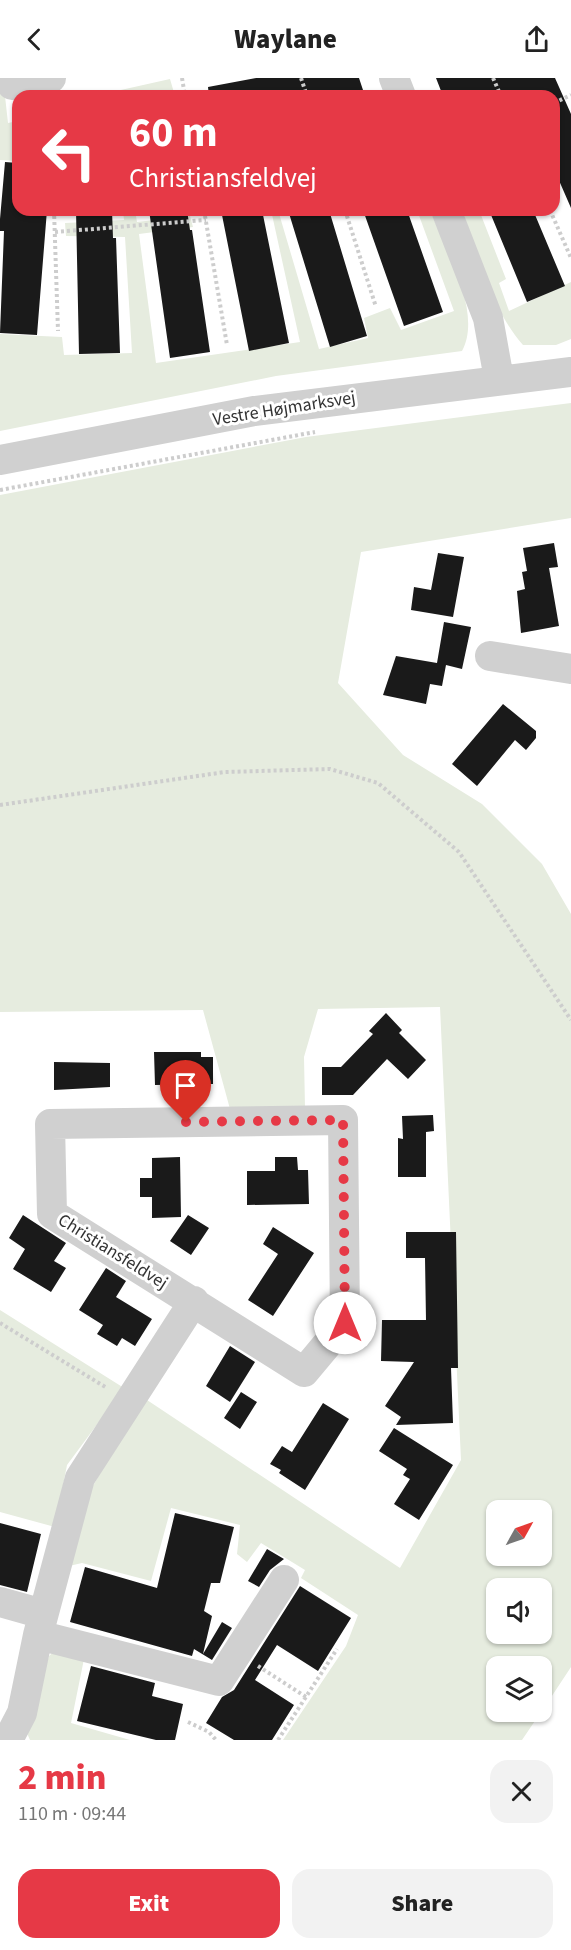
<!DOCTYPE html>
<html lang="en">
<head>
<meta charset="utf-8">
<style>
	:root { --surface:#fff; --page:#f2f2f2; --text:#222; --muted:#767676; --accent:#e63946 }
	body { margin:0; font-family:"Source Sans 3",sans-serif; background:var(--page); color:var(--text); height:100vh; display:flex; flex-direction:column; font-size:22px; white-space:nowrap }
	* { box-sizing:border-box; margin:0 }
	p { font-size:20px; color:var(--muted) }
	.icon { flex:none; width:33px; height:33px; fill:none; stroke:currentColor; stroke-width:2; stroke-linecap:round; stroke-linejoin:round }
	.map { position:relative; height:1662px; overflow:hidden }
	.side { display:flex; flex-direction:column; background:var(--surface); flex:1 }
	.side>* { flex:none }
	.guide { position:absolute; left:12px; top:12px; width:548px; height:126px; border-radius:18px; box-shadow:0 2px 4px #0004; background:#e63946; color:#fff; overflow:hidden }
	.needle { width:39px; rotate:50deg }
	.fabs { position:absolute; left:486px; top:1422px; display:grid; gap:12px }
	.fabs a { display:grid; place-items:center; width:66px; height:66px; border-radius:12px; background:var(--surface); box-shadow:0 2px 4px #0004; font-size:30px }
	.pin { position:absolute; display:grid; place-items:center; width:51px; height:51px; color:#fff; margin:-62px -26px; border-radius:50% 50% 50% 0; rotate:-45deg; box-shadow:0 0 6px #0007 }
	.pin .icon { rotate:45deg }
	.me { position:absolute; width:66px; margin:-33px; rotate:0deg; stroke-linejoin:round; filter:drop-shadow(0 0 4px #0008) }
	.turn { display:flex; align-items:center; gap:21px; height:126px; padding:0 18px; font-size:27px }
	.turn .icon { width:78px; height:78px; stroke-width:2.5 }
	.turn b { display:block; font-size:42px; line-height:51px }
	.round { display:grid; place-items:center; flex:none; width:63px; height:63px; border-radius:18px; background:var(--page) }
	.head { display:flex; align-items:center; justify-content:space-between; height:102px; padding:0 18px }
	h1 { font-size:36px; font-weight:800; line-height:45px; color:var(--accent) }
	.action { display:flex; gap:12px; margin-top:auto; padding:12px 18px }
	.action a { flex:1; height:69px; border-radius:18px; background:var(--accent); color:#fff; font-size:24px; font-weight:800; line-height:69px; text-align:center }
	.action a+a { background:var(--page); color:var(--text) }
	header { display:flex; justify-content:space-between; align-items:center; height:78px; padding:0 18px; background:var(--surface); font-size:27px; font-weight:800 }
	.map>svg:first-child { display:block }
	.green { fill:#e6ecdf; fill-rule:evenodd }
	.building { fill:#1a1a1a }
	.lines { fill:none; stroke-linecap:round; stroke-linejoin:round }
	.path { stroke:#cdcdcd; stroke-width:4; stroke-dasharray:3 3; stroke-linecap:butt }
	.minor { stroke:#d0d0d0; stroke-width:30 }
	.route { stroke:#e63946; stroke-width:10; stroke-dasharray:0 18 }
	.labels { text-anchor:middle; stroke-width:6; stroke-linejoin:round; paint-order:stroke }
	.street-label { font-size:18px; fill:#333; stroke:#fff }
</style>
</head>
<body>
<header><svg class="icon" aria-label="back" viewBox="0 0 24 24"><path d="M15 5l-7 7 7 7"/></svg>Waylane<svg class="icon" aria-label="share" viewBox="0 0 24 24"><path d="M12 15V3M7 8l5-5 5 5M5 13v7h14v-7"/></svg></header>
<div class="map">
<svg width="571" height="1662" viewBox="0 0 571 1662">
	<rect width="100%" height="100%" fill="#fff"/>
	<!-- green -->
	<path class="green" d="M0,0H3L8,45L18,43V83L0,82Z
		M170,1L175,18H94Z
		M123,132H135L137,144L190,138L193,149L139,156L156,285L300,264L271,132H278L319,271L368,260L364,240L390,230L401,252L454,233L417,132H430C445,171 483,234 462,273L276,298L0,353V256L62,259L64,277L132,275L125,159L66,158L65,145L124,142Z
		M462,132H479L506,201L499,205L509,233L571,204V261L556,267H523C491,231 478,176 462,132Z
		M571,325V440L361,474L338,605L403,677L482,726L542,786L571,836V1589L542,1633V1588H496V1634H541L522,1662H283L346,1568L358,1537L301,1500L305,1492L261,1465L247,1484L237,1476L240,1447L171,1430L151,1503L82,1485L69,1488L87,1418L144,1320L400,1490L461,1382L440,929L318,931L304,979L305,1030L230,1031L203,932L0,934V417L306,359ZM496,1432H542V1478H496ZM496,1510H542V1556H496Z
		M0,1232L124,1310L67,1387L55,1449L0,1434Z
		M59,1569L84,1581L71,1645L130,1662H30L26,1653L49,1578Z"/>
	<!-- building -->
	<path class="building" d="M256,0H359L365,18H209L208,9Z
		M436,0H555L571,36V130L554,91V18H443Z
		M5,84L18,85V132H47L37,257L0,255L4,153H0V141Z
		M76,132H112L113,160H116L120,275L79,276Z
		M149,132H187L190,152H192L210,274L170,280Z
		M221,132H262L289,265L249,273Z
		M288,132H329L367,258L330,269Z
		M363,132H407L443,234L404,248Z
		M489,132H533L565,208L527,224Z
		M554,465L558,489L549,490L559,548L521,555L517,513L525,511L522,494L527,493L523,470Z
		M438,475L464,479L453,539L411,532L414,509L431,512Z
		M444,544L471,549L462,591L446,587L442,608L430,606L426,626L383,617L396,578L437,585Z
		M503,626L536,653V660L526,672L515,662L477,708L452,686Z
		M386,935L402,952L399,955L426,982L408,1001L387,981L353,1017H322V989H341L373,956L369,953Z
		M154,974H201V979H213V1006L155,1007Z
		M54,984L110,985V1009L54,1012Z
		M433,1037L434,1053L426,1054V1099H398V1060L403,1061L402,1038Z
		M180,1079L181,1139L152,1140V1119H140V1100H152V1080Z
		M275,1079H297L298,1092H308L309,1126L247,1127V1093H275Z
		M23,1137L66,1165L54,1183L66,1190L51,1214L13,1191L25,1171L9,1160Z
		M188,1137L209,1150L191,1177L170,1163Z
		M273,1149L314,1175L273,1238L248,1222L278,1176L263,1166Z
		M406,1154H456L458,1290H451L453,1345L396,1347L401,1339L385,1328L414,1284L381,1283L382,1242H426L425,1180H406Z
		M106,1190L126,1203L116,1219L152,1241L135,1268L122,1260L117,1268L97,1256L103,1247L79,1232Z
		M230,1268L255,1284L230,1324L206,1308Z
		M241,1314L257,1324L240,1351L224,1340Z
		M323,1325L349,1341L305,1412L279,1395L281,1392L270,1386L282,1368L292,1374Z
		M394,1350L453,1387L419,1442L394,1426L410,1401L403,1397L407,1391L379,1373Z
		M175,1435L234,1449L220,1505H211L204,1533L212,1538L203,1576L222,1544L232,1550L212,1582L194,1571L192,1578L70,1544L85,1489L157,1510Z
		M0,1445L41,1456L27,1514L0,1507Z
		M267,1471L284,1481L270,1492L259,1509L248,1503Z
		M300,1508L351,1540L318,1593L277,1567L255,1602L294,1627L272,1662H234L206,1645L222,1619L234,1612Z
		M91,1588L155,1605L152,1618L183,1626L175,1662H156L77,1643Z"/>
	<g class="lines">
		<!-- path -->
		<path class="path" d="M182,0L185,18
			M301,0L307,18
			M493,0L501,18
			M554,25L571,17
			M54,132L58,253
			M204,132L227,267
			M345,132L376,229
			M550,132L571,180
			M55,154L206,142
			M0,412L315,354
			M0,727L225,694L330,691L378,705L459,774L571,942
			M0,1245L107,1310
			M258,1588L306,1619
			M188,1644L209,1654L216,1662
			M278,1662L337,1571"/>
		<!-- minor -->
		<path class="minor" d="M394,0L401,18
			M12,7L51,0
			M446,132L488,240L499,301
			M0,382L254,333L571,294
			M490,578L571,591
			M343,1042L345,1245L304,1294L52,1136L50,1046Z
			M0,1524L43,1536
			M38,1557L219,1603L284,1502
			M8,1662L22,1635L38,1557L80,1400L194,1223"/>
	</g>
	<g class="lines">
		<!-- route -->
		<path class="route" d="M186,1044L343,1042L345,1245"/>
	</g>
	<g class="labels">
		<!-- street labels -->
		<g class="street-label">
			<text transform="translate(284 330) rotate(-9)" y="6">Vestre Højmarksvej</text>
			<text transform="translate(113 1173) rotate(32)" y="6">Christiansfeldvej</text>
		</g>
	</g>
</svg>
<div class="fabs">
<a><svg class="needle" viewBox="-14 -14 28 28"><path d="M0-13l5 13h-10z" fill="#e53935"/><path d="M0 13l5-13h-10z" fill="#767676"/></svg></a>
<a><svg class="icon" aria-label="sound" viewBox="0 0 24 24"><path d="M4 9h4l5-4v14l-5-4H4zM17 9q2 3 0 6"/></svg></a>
<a><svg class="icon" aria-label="layers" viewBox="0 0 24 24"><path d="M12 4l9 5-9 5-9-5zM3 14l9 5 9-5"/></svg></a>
</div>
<div class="pin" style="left:186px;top:1044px;background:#d93025"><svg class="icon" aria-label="arrive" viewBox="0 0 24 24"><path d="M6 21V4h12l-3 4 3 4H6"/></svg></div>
<svg class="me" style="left:345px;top:1245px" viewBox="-20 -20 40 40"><circle r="19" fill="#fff"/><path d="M0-13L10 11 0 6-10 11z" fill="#e63946"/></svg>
<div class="guide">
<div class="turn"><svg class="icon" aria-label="left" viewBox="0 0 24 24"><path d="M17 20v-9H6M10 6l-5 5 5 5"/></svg><div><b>60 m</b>Christiansfeldvej</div></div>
</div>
</div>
<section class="side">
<div class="head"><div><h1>2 min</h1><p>110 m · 09:44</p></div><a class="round"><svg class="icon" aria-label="close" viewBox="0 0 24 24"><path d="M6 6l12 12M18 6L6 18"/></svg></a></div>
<div class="action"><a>Exit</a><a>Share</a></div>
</section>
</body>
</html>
